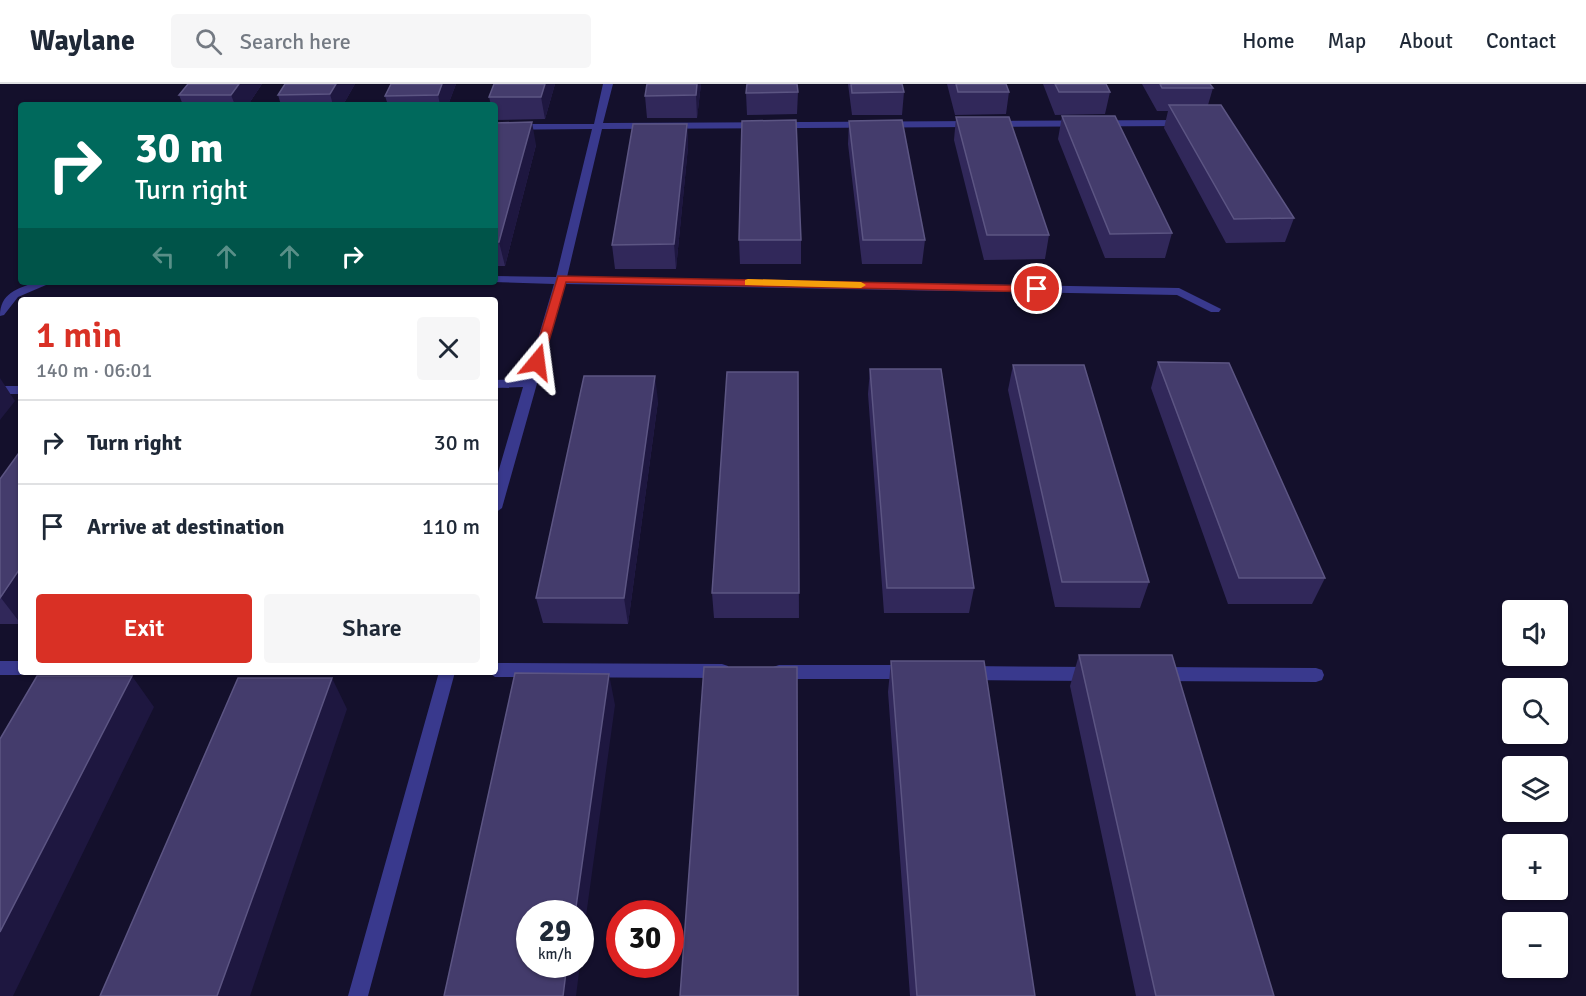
<!DOCTYPE html>
<html lang="en">
<head>
<meta charset="utf-8">
<style>
	:root { --surface:#fff; --page:#f6f6f7; --text:#1f2937; --muted:#747a83; --line:#e0e1e3; --accent:#d93025 }
	body { margin:0; font-family:Signika,sans-serif; background:var(--page); color:var(--text); height:100vh; display:flex; flex-direction:column; font-size:22px; white-space:nowrap }
	* { box-sizing:border-box; margin:0 }
	p { font-size:20px; color:var(--muted) }
	.icon { flex:none; width:33px; height:33px; fill:none; stroke:currentColor; stroke-width:2; stroke-linecap:round; stroke-linejoin:round }
	.map { position:relative; flex:1; overflow:hidden }
	.panel { position:absolute; left:18px; top:213px; width:480px; height:378px; display:flex; flex-direction:column; background:var(--surface); border-radius:6px; box-shadow:0 2px 4px #0004 }
	.panel>* { flex:none }
	.hud { position:absolute; left:18px; top:18px; width:480px; height:183px; border-radius:6px; box-shadow:0 2px 4px #0004; background:#00695c; color:#fff; overflow:hidden }
	.controls { position:absolute; left:1502px; top:516px; display:grid; gap:12px }
	.controls a { display:grid; place-items:center; width:66px; height:66px; border-radius:6px; background:var(--surface); box-shadow:0 2px 4px #0004; font-size:30px }
	.speed { position:absolute; left:516px; top:816px; display:flex; gap:12px; font-size:30px; font-weight:700; text-align:center }
	.speed>* { display:grid; place-content:center; width:78px; height:78px; border-radius:50%; background:var(--surface); box-shadow:0 2px 4px #0004; line-height:1 }
	.speed small { font-size:15px; font-weight:400 }
	.speed .limit { border:9px solid #d22; background:#fff; color:#111 }
	.pin { position:absolute; display:grid; place-items:center; width:51px; height:51px; color:#fff; margin:-26px; border:3px solid #fff; border-radius:50%; box-shadow:0 2px 6px #0007 }
	.me { position:absolute; width:66px; margin:-33px; rotate:16deg; stroke-linejoin:round; filter:drop-shadow(0 0 4px #0008) }
	.turn { display:flex; align-items:center; gap:21px; height:126px; padding:0 18px; font-size:27px }
	.turn .icon { width:78px; height:78px; stroke-width:2.5 }
	.turn b { display:block; font-size:42px; line-height:51px }
	.lanes { display:flex; align-items:center; height:57px; padding:0 18px; background:#0003; justify-content:center; gap:30px; direction:ltr }
	.lanes .off { opacity:.35 }
	.round { display:grid; place-items:center; flex:none; width:63px; height:63px; border-radius:6px; background:var(--page) }
	.headline { display:flex; align-items:center; justify-content:space-between; height:102px; padding:0 18px }
	h1 { font-size:36px; font-weight:600; line-height:45px; color:var(--accent) }
	.primary-button { display:flex; gap:12px; margin-top:auto; padding:12px 18px }
	.primary-button a { flex:1; height:69px; border-radius:6px; background:var(--accent); color:#fff; font-size:24px; font-weight:600; line-height:69px; text-align:center }
	.primary-button a+a { background:var(--page); color:var(--text) }
	ul { padding:0; list-style:none }
	li { display:flex; align-items:center; gap:18px; height:84px; padding:0 18px; border-top:2px solid var(--line) }
	li div { flex:1 }
	li b { display:block; font-size:22px }
	li em { font-style:normal }
	header { display:flex; align-items:center; gap:36px; box-sizing:border-box; height:84px; padding:0 30px; background:var(--surface); border-bottom:2px solid var(--line) }
	header strong { font-size:28px }
	nav { display:flex; gap:33px; margin-inline-start:auto; font-size:21px }
	.search { width:420px; height:54px; background:var(--page); display:flex; align-items:center; gap:15px; box-sizing:border-box; padding:0 21px; border-radius:6px; color:var(--muted); font-size:22px }
	.map>svg:first-child { display:block }
	.lines { fill:none; stroke-linecap:round; stroke-linejoin:round }
	.minor { fill:#39398d; fill-rule:evenodd }
	.wall { fill:#31285a }
	.shaded-wall { fill:#1e1740 }
	.building { fill:#443c6c; stroke:#5c5583; stroke-width:1.5 }
	.route { fill:#d93025; stroke:#8d1f18; stroke-width:1.5 }
	.slow { fill:#f59e0b }
</style>
</head>
<body>
<header>
<strong>Waylane</strong>
<div class="search"><svg class="icon" aria-label="search" viewBox="0 0 24 24"><circle cx="10" cy="10" r="6"/><path d="M15 15l6 6"/></svg>Search here</div>
<nav><a>Home</a><a>Map</a><a>About</a><a>Contact</a></nav>
</header>
<div class="map">
<svg width="1586" height="912" viewBox="0 0 1586 912">
	<rect width="100%" height="100%" fill="#14102c"/>
	<g class="lines">
		<!-- minor -->
		<path class="minor" d="M603,0H613L603,39L1185,36L1190,39L1185,42L602,45L567,193L1179,204L1221,225L1219,228H1211L1177,211L565,200L502,424L495,429V399L523,303L495,304V296L526,295L554,200L493,198L495,192L556,193L592,45L495,46V40H594Z
			M36,198H53L18,213L4,231L0,232C0,209 17,205 36,198Z
			M0,302H21V310H0Z
			M0,577H21V588H27L21,591H0Z
			M495,579L722,580L728,582L730,587L728,592L722,594L495,593L488,588H495Z
			M779,581H908L914,583L916,588L914,593L908,595H779L773,593L771,588L773,583Z
			M965,582L1094,583L1100,585L1102,590L1100,595L1094,597L965,596L959,594L957,589L959,584Z
			M1157,583L1316,584L1322,586L1324,591L1322,596L1316,598L1157,597L1151,595L1149,590L1151,585Z
			M439,588H455L368,912H348Z"/>
	</g>
	<!-- wall -->
	<path class="wall" d="M188,0H262L248,21H183L179,11Z
		M355,0L343,21H281L278,11Z
		M391,0H456L448,21H388L385,12Z
		M555,0L545,35L495,36V21H491L489,13Z
		M701,0L697,34H647L645,12Z
		M848,0H902L904,8L902,31H852Z
		M947,0H1006L1009,8L1006,30L955,31Z
		M1043,0H1106L1110,8L1105,30L1055,31Z
		M1142,0H1210L1213,4L1208,21L1294,134L1285,158L1226,159L1164,44L1168,27H1157Z
		M798,8L797,30L747,31L746,9Z
		M1062,32L1172,149L1165,174H1105L1058,55Z
		M956,33L1049,151L1045,175L984,176L954,56Z
		M849,37L925,156L922,180H862L848,60Z
		M495,39L536,61L505,182H495Z
		M687,40L688,63L676,185H615L612,161Z
		M739,156H801V180H740Z
		M1158,278L1325,494L1312,520H1228L1151,304Z
		M1013,281L1149,498L1140,524L1055,523L1008,306Z
		M870,285L974,504L969,529H884L868,310Z
		M798,288L799,534H714L712,509Z
		M658,317L628,540L543,539L536,514Z
		M0,395L21,540H0Z
		M1079,571L1274,912H1136L1070,602Z
		M891,577L1035,912H910L888,608Z"/>
	<!-- shaded-wall -->
	<path class="shaded-wall" d="M239,0H262L248,21H235L231,11Z
		M336,0H355L343,21H333L330,10Z
		M442,0H456L448,21H440L438,11Z
		M545,0H555L545,35L541,13Z
		M697,0H701L697,34L696,11Z
		M532,38L536,61L505,182L499,158Z
		M687,40L688,63L676,185L674,160Z
		M655,292L658,317L628,540L624,514Z
		M0,294L15,317L0,336Z
		M21,483V540L1,514Z
		M609,590L615,621L580,876V830H575Z
		M132,592L154,623L13,912H0V848Z
		M332,594L347,625L250,912H217Z
		M567,880H580L576,912H563Z"/>
	<!-- building -->
	<path class="building" d="M188,0H239L231,11H179Z
		M285,0H336L330,10L278,11Z
		M391,0H442L438,11L385,12Z
		M494,0H545L541,13H489Z
		M647,0H697L696,11L645,12Z
		M747,0H797L798,8L746,9Z
		M851,0H902L904,8L852,9Z
		M956,0H1006L1009,8H958Z
		M1055,0H1106L1110,8H1059Z
		M1160,0H1210L1213,4H1162Z
		M1169,21H1221L1294,134L1234,135Z
		M1062,32H1115L1172,149L1110,150Z
		M956,33H1009L1049,151H987Z
		M796,36L801,156H739L742,37Z
		M902,36L925,156H863L849,37Z
		M532,38L499,158H495V39Z
		M633,40H687L674,160L612,161Z
		M1158,278L1229,279L1325,494H1239Z
		M1013,281H1084L1149,498H1062Z
		M870,285H941L974,504H887Z
		M727,288H798L799,509H712Z
		M584,292H655L624,514H536Z
		M21,366V483L0,514V395Z
		M1079,571H1172L1274,912H1156Z
		M891,577H984L1035,912H917Z
		M704,583H797L798,912H680Z
		M515,589L609,590L575,830H530V880H567L563,912H444Z
		M37,592H132L0,848V655Z
		M238,594H332L217,912H100Z"/>
	<!-- route -->
	<path class="route" d="M558,192L1037,202L1042,205L1037,208L566,198L543,278L537,282L532,278Z"/>
	<!-- slow -->
	<path class="slow" d="M748,195L861,198L866,201L861,204L745,201V196Z"/>
</svg>
<div class="controls">
<a><svg class="icon" aria-label="sound" viewBox="0 0 24 24"><path d="M4 9h4l5-4v14l-5-4H4zM17 9q2 3 0 6"/></svg></a>
<a><svg class="icon" aria-label="search" viewBox="0 0 24 24"><circle cx="10" cy="10" r="6"/><path d="M15 15l6 6"/></svg></a>
<a><svg class="icon" aria-label="layers" viewBox="0 0 24 24"><path d="M12 4l9 5-9 5-9-5zM3 14l9 5 9-5"/></svg></a>
<a>+</a>
<a>−</a>
</div>
<div class="speed"><div>29<small>km/h</small></div><div class="limit">30</div></div>
<div class="pin" style="left:1037px;top:205px;background:#d93025"><svg class="icon" aria-label="arrive" viewBox="0 0 24 24"><path d="M6 21V4h12l-3 4 3 4H6"/></svg></div>
<svg class="me" style="left:537px;top:278px" viewBox="-20 -20 40 40"><path d="M0-17L14 15 0 8-14 15z" fill="#d93025" stroke="#fff" stroke-width="4"/></svg>
<div class="hud">
<div class="turn"><svg class="icon" aria-label="right" viewBox="0 0 24 24"><path d="M7 20v-9h11M14 6l5 5-5 5"/></svg><div><b>30 m</b>Turn right</div></div>
<div class="lanes"><svg class="icon off" aria-label="left" viewBox="0 0 24 24"><path d="M17 20v-9H6M10 6l-5 5 5 5"/></svg><svg class="icon off" aria-label="ahead" viewBox="0 0 24 24"><path d="M12 20V5M6 11l6-6 6 6"/></svg><svg class="icon off" aria-label="ahead" viewBox="0 0 24 24"><path d="M12 20V5M6 11l6-6 6 6"/></svg><svg class="icon" aria-label="right" viewBox="0 0 24 24"><path d="M7 20v-9h11M14 6l5 5-5 5"/></svg></div>
</div>
<section class="panel">
<div class="headline"><div><h1>1 min</h1><p>140 m · 06:01</p></div><a class="round"><svg class="icon" aria-label="close" viewBox="0 0 24 24"><path d="M6 6l12 12M18 6L6 18"/></svg></a></div>
<ul>
<li><svg class="icon" aria-label="right" viewBox="0 0 24 24"><path d="M7 20v-9h11M14 6l5 5-5 5"/></svg><div><b>Turn right</b></div><em>30 m</em></li>
<li><svg class="icon" aria-label="arrive" viewBox="0 0 24 24"><path d="M6 21V4h12l-3 4 3 4H6"/></svg><div><b>Arrive at destination</b></div><em>110 m</em></li>
</ul>
<div class="primary-button"><a>Exit</a><a>Share</a></div>
</section>
</div>
</body>
</html>
